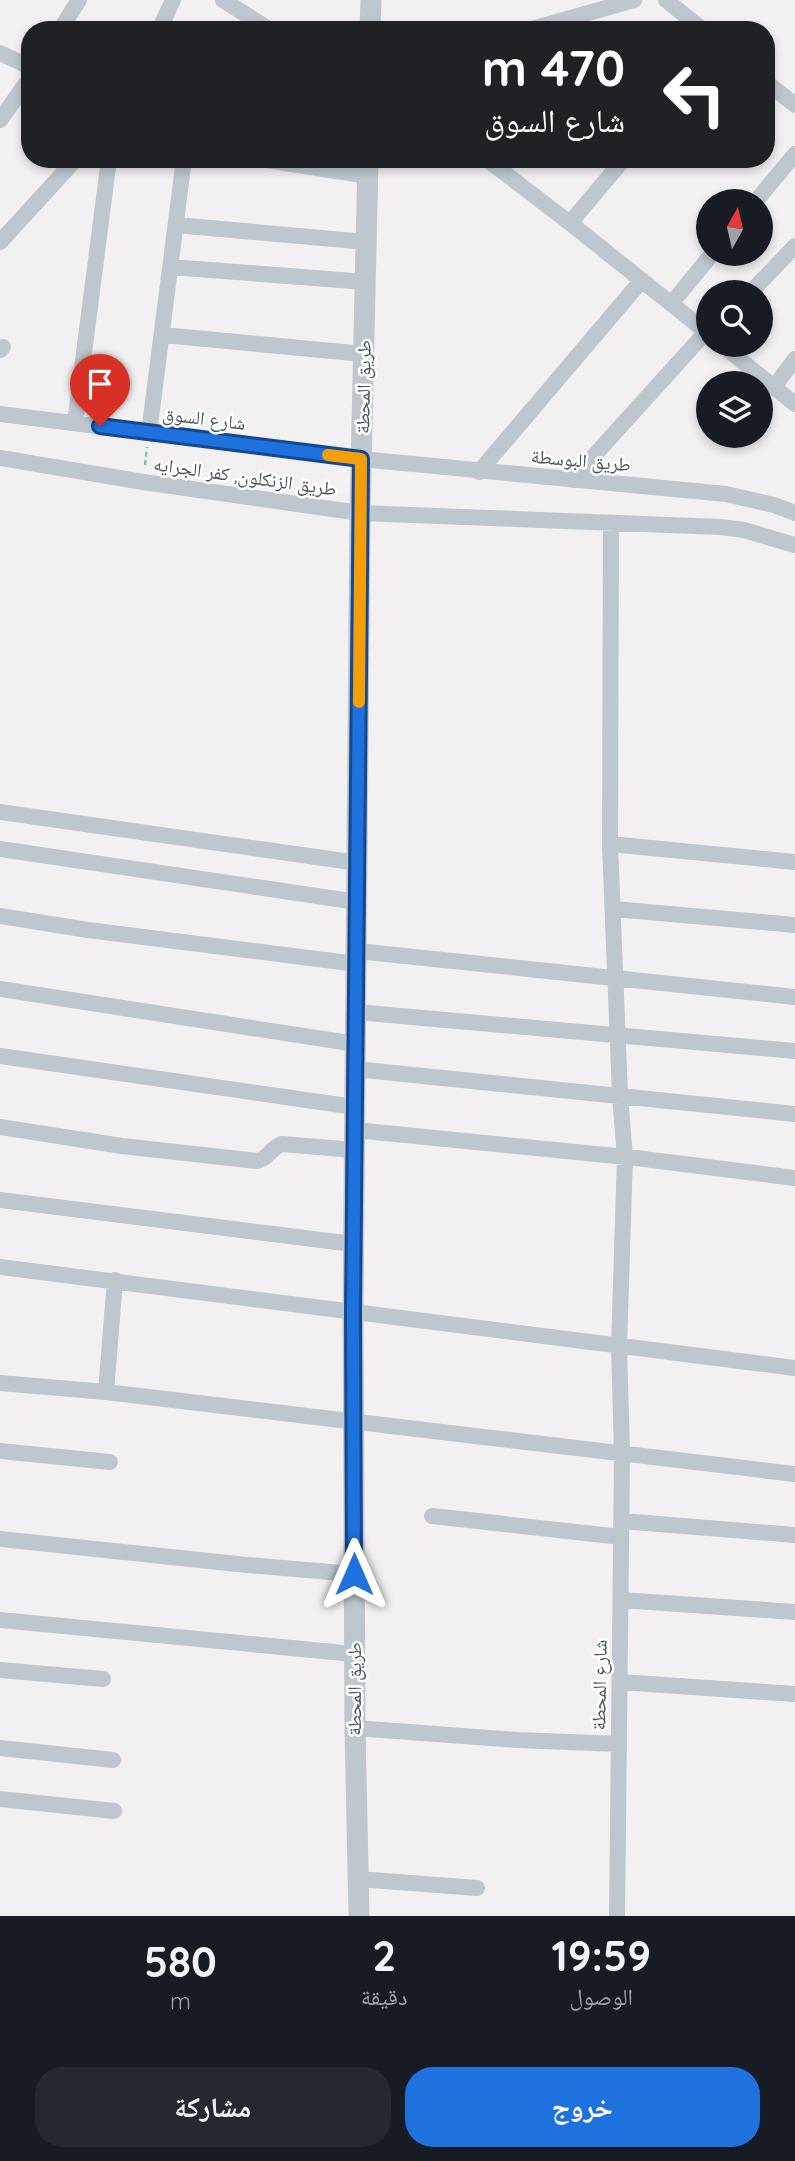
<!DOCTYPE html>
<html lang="ar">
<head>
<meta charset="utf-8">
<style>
	:root { --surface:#171b24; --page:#242831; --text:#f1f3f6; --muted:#9ea1a6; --accent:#1f71dd }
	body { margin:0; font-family:Quicksand,"Noto Naskh Arabic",sans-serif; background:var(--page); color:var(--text); direction:rtl; height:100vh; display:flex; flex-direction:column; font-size:26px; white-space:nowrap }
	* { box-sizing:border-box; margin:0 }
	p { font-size:23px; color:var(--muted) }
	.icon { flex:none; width:38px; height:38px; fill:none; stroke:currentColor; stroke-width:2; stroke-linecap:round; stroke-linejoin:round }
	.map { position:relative; height:1916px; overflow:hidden; direction:ltr }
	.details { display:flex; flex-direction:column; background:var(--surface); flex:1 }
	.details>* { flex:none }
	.top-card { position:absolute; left:21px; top:21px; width:754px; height:147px; border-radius:28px; box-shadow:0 4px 10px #0003; direction:rtl; background:#202124; color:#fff; overflow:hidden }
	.needle { width:46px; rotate:8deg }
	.fabs { position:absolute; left:696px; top:189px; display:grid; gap:14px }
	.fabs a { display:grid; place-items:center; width:77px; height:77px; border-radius:50%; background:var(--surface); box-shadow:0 4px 10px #0003; font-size:35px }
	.pin { position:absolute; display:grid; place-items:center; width:60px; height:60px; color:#fff; margin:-72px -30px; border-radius:50% 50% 50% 0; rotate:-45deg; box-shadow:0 0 7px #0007 }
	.pin .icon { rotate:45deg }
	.me { position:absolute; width:77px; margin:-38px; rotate:0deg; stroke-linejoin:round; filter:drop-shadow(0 0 5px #0008) }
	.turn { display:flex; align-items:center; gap:24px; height:147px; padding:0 35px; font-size:32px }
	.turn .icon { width:91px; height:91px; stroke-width:2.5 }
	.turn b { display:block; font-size:49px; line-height:60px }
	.eta { display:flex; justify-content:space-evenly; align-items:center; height:119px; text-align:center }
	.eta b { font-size:42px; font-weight:700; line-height:49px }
	.button { display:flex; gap:14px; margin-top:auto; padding:14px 35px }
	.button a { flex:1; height:80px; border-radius:28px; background:var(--accent); color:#fff; font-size:28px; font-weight:700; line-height:80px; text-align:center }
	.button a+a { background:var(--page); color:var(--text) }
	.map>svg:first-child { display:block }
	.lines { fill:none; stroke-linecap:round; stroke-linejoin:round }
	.path { stroke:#79cba3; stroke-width:2.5; stroke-dasharray:5 3.5; stroke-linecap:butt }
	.minor { stroke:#bec7ce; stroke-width:16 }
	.tertiary { stroke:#bec7ce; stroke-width:21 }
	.route-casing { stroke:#144990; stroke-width:18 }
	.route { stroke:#1f71dd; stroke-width:12 }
	.slow { stroke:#f59e0b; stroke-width:12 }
	.labels { text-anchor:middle; stroke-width:5; stroke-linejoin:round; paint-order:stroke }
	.street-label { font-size:19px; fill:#48535d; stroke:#fff }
</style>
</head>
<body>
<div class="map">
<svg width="795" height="1916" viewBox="0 0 795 1916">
	<rect width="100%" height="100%" fill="#f2f0f0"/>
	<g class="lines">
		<!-- path -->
		<path class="path" d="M145,465L147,447"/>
		<!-- minor -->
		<path class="minor" d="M223,0L270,30
			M666,0L703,30
			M60,30L79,0
			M159,30L173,0
			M528,30L634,0
			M0,53L30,67
			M766,82L795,105
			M0,120L30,78
			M260,159L368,176
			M486,159L570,223L709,334
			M756,201L795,154
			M570,223L624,159
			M176,225L367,242
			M0,242L76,159
			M171,267L366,282
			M751,292L795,246
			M671,304L712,254
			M163,335L364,354
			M722,345L795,404
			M0,350L3,347
			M774,387L795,359
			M0,414L361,459L726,494L774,505L795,513
			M75,423L109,159
			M149,433L184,159
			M0,458L143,482L360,513L721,527L744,530L795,545
			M479,472L642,280
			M572,480L706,332
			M611,524L610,844L620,1096L625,1157L619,1347L622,1454L617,1916
			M0,812L358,863
			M610,844L795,862
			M0,849L357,902
			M614,909L795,925
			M0,916L88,930L357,964
			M357,951L795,997
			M0,989L356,1044
			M356,1012L795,1051
			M0,1056L355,1107
			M355,1069L795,1114
			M0,1127L122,1146L257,1161C268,1159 272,1147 282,1144L354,1150
			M355,1130L636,1158L795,1178
			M0,1200L353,1244
			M0,1267L795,1368
			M0,1383L106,1392L795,1474
			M106,1392L115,1280
			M0,1451L110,1462
			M432,1516L621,1537
			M621,1521L795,1535
			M0,1539L247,1565L354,1574
			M621,1600L795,1612
			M0,1620L354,1654
			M0,1670L103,1679
			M620,1682L795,1694
			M355,1728L518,1740L619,1744
			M0,1748L113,1760
			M0,1799L114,1811
			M358,1879L477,1888"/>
		<!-- tertiary -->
		<path class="tertiary" d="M370,30L371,0
			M359,1916L355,1728L353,1311L360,513L368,159"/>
	</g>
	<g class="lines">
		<defs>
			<path id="route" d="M100,426L361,459L353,1311L354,1574"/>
		</defs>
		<!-- route casing -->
		<use href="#route" class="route-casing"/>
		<!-- route -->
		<use href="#route" class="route"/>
		<!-- slow -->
		<path class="slow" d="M328,455L361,459L359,702"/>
	</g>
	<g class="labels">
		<!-- street labels -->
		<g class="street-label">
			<text transform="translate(363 387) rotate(-89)" y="7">طريق المحطة</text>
			<text transform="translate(204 418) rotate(7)" y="7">شارع السوق</text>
			<text transform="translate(581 460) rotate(5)" y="7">طريق البوسطة</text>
			<text transform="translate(245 476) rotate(8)" y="7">طريق الزنكلون, كفر الجرايه</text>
			<text transform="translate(599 1685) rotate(-89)" y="7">شارع المحطة</text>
			<text transform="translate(354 1689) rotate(-90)" y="7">طريق المحطة</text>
		</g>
	</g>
</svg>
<div class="fabs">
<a><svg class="needle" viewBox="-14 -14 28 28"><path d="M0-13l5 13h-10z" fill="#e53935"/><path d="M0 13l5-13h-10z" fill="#9ea1a6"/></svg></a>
<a><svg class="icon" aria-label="search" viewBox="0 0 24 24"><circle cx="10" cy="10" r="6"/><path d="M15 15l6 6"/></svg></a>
<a><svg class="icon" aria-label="layers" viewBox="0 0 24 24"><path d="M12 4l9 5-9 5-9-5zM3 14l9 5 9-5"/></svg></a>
</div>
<div class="pin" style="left:100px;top:426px;background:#d93025"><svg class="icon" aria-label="arrive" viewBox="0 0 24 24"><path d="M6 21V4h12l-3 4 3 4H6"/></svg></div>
<svg class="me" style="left:354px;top:1574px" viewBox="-20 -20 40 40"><path d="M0-17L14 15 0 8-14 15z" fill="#1f71dd" stroke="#fff" stroke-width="4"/></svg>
<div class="top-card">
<div class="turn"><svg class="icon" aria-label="left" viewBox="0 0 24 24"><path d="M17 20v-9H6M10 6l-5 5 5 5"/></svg><div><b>470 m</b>شارع السوق</div></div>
</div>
</div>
<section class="details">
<div class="eta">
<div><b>19:59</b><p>الوصول</p></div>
<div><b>2</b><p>دقيقة</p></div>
<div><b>580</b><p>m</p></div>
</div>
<div class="button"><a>خروج</a><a>مشاركة</a></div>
</section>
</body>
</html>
